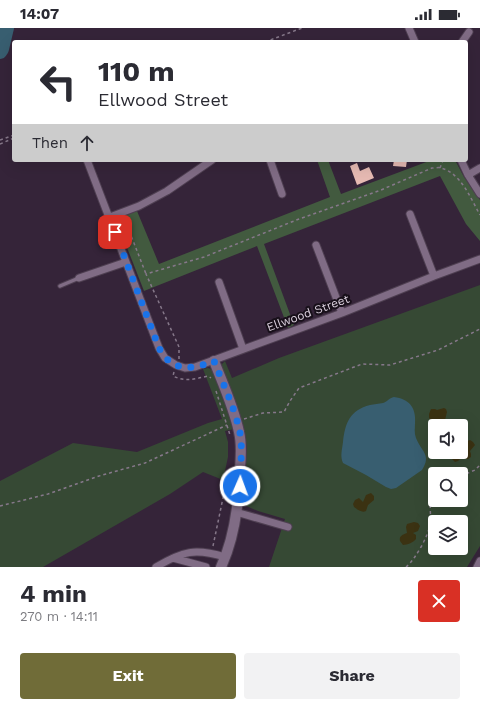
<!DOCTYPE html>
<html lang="en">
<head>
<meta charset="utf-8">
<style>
	:root { --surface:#fff; --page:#f2f2f3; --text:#2b2b33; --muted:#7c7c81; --accent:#706c38 }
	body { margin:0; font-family:"Work Sans",sans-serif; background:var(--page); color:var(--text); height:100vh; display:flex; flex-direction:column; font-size:15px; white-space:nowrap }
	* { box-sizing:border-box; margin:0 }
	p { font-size:13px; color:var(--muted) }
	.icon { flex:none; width:22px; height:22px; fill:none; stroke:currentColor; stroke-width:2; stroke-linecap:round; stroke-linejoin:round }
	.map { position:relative; height:539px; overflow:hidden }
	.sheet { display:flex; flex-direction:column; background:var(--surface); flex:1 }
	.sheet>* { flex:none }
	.top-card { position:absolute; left:12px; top:12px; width:456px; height:122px; border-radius:4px; box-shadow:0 4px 16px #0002; background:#fff; color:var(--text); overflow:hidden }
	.buttons { position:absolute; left:428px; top:391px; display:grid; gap:8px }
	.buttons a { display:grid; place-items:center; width:40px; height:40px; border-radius:4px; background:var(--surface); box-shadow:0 4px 16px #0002; font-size:20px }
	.pin { position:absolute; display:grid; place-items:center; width:34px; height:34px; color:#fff; margin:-17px; border-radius:8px; box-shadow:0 2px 6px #0006 }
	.me { position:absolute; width:44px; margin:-22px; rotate:2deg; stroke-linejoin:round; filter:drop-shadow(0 0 3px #0008) }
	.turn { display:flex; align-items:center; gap:14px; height:84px; padding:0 20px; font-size:18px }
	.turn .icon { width:52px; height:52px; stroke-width:2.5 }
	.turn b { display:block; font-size:28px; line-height:34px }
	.then { display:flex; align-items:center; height:38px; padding:0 20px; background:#0003; gap:8px; font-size:15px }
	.round { display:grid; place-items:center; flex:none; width:42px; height:42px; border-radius:4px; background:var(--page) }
	.overview { display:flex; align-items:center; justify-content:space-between; height:68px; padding:0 20px }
	h1 { font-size:24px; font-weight:700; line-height:30px }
	.primary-button { display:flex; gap:8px; margin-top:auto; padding:8px 20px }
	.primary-button a { flex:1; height:46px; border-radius:4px; background:var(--accent); color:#fff; font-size:16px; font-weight:700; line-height:46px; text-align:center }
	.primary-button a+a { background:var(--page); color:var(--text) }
	.status { display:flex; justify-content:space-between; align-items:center; height:28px; padding:0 20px; background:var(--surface); direction:ltr }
	.status svg { height:11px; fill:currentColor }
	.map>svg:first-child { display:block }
	.green { fill:#364934; fill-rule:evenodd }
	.forest { fill:#425a3f }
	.sand { fill:#3b3212 }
	.water { fill:#385e70 }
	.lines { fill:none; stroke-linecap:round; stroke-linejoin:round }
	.river { stroke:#385e70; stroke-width:14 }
	.building { fill:#e6bab3 }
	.lane-casing { stroke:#4e3f51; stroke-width:5.5 }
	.street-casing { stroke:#4e3f51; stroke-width:9 }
	.secondary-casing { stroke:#4e3f51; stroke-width:12 }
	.path { stroke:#86788a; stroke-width:1.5; stroke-dasharray:3 3; stroke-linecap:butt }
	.lane { stroke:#806c85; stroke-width:3.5 }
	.street { stroke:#806c85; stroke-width:7 }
	.secondary { stroke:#806c85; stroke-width:10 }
	.route { stroke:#1a73e8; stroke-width:7; stroke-dasharray:0 12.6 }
	.labels { text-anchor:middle; stroke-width:4; stroke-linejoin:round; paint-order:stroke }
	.street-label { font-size:12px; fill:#dbd0de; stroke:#18101a }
</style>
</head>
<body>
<div class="status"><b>14:07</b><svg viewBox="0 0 49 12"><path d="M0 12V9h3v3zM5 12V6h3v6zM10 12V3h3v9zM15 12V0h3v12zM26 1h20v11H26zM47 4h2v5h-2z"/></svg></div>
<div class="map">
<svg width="480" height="539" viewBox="0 0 480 539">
	<rect width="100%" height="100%" fill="#352439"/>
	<!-- green -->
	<path class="green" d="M480,257V518L467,539H269L285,491L258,483L246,478L245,449L247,419L243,399L225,403L228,414V429L223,452L203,444L170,466L43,539H0V453L73,415L137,424L208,395L222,391L203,341L208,340L213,342L222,339V336L225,333L232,350L279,330ZM435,398H461V424H435ZM435,446H461V472H435ZM435,494H461V520H435Z"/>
	<!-- forest -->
	<path class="forest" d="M317,132H328L341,166L429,133V132H455L464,149L480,172V213L466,196L440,148L264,216L294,297L288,300L257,218L144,263L119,199C118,189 129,186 137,183L159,236L330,169Z"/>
	<!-- sand -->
	<path class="sand" d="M444,380L446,381L447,384L445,392L443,393L431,392L429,390V386L431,381H435L437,382Z
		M470,412L473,414L475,417L470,423L471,426V429L468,431L461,430L458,433L455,434L451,430L450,424H461L465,414Z
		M371,465L374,468V472L368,477L366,483C362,485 358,482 354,479L353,476L355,472L359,470L363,474L366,467Z
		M414,494L418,495L420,498L418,503L413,505L416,507V511C414,514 407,517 403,517L400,513C399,508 402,507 407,505L406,499L407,496Z"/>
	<!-- water -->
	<path class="water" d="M394,369C409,371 416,379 415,395C415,400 414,405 416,410C421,423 432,427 422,442L396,460L391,461L386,459L366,447L343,435C340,428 342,422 343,414C345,395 350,382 370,377C374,376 379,376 383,375C387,374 389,370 394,369Z"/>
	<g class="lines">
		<!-- river -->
		<path class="river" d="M0,24L2,21L7,0"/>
	</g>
	<!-- building -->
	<path class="building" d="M394,132H407L406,139L393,138Z
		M357,135L360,143L369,139L374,150L357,157L350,138Z"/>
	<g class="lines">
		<defs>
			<path id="lane" d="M60,258L79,250"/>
			<path id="street" d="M409,0L415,14
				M462,14L469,4
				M87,132L159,320L165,330L176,337L185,340L195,339L342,285L434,248L480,231
				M270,132L282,166
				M461,132L468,147L480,166
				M468,147L480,140
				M410,186L434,248
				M110,189L139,178L167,163L212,132
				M316,217L342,285
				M79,250L126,234
				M219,254L243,321
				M236,484L288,499
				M173,530L206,539
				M156,539C183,523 195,520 225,529
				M477,539L480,533"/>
			<path id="secondary" d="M214,333C223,356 234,380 239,404C242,416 241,429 240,441C239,474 235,509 221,539"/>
		</defs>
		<!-- lane casing -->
		<use href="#lane" class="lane-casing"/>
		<!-- street casing -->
		<use href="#street" class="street-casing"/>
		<!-- secondary casing -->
		<use href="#secondary" class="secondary-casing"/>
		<!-- path -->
		<path class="path" d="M265,14L302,0
			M0,112L14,107
			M0,116L14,110
			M440,140L443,132
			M125,192L146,246
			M179,331V319L146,246L204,229L299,191L381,162L432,140C435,140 439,139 441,140C461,145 471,171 480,187
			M174,344L173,348C185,354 195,351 208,348L211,350
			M216,363L230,407
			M244,391L263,385L284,384L290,373L299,360L362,336L390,337L438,322L480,301
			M461,448L475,442L480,437
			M0,478L48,466L99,448L145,435L227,397
			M213,518L223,470L230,442
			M406,539C415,532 429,507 430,496C432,485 427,474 435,465"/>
		<!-- lane -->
		<use href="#lane" class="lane"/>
		<!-- street -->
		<use href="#street" class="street"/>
		<!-- secondary -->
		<use href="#secondary" class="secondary"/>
	</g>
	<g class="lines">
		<!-- route -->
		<path class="route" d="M115,204L159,320C161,323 163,328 166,330C181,345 197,339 214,333C223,356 235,380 240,405C243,422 240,440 240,458"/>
	</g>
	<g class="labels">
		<!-- street labels -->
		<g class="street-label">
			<text transform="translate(308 285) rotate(-20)" y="4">Ellwood Street</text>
		</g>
	</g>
</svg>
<div class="buttons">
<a><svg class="icon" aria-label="sound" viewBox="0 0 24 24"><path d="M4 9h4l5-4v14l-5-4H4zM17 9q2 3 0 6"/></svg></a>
<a><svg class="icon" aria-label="search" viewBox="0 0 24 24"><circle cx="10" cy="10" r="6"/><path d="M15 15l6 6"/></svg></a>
<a><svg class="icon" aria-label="layers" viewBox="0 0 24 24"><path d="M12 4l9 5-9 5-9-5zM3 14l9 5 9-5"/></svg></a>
</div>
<div class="pin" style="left:115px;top:204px;background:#d93025"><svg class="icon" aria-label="arrive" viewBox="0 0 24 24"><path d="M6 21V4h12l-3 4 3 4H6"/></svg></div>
<svg class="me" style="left:240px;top:458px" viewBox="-20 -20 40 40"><circle r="17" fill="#1a73e8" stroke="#fff" stroke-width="3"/><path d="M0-11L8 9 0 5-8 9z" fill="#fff"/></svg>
<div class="top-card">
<div class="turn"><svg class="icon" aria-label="left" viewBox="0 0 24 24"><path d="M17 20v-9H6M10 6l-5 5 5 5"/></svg><div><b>110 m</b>Ellwood Street</div></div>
<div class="then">Then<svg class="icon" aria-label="ahead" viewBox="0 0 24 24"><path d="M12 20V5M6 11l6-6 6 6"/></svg></div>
</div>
</div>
<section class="sheet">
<div class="overview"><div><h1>4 min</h1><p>270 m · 14:11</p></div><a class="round" style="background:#d93025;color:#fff"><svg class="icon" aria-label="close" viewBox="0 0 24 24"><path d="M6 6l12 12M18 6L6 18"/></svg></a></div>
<div class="primary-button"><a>Exit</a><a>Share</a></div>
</section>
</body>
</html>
